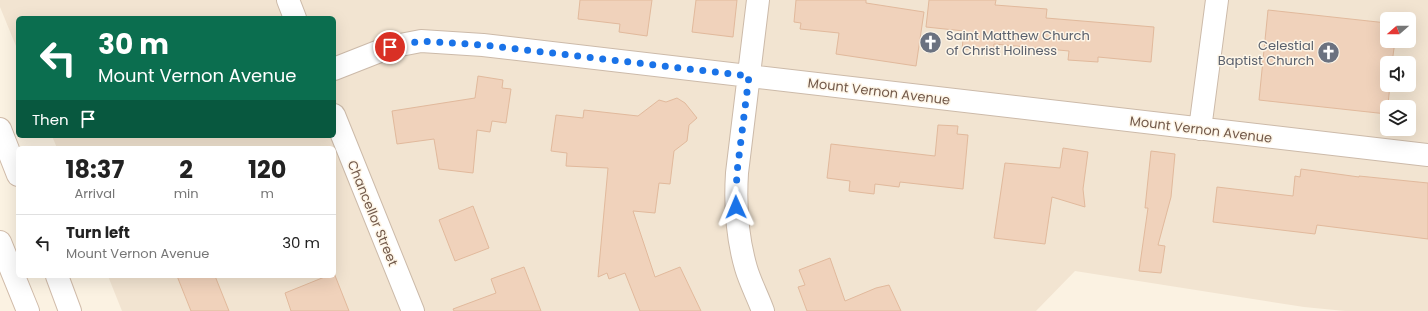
<!DOCTYPE html>
<html lang="en">
<head>
<meta charset="utf-8">
<style>
	:root { --surface:#fff; --page:#f2f2f2; --text:#222; --muted:#767676; --line:#e0e0e0 }
	body { margin:0; font-family:Poppins,sans-serif; background:var(--page); color:var(--text); height:100vh; display:flex; flex-direction:column; font-size:15px; white-space:nowrap }
	* { box-sizing:border-box; margin:0 }
	p { font-size:13px; color:var(--muted) }
	.icon { flex:none; width:22px; height:22px; fill:none; stroke:currentColor; stroke-width:2; stroke-linecap:round; stroke-linejoin:round }
	.map { position:relative; flex:1; overflow:hidden }
	.panel { position:absolute; left:16px; top:146px; width:320px; height:132px; display:flex; flex-direction:column; background:var(--surface); border-radius:6px; box-shadow:0 4px 16px #0002 }
	.panel>* { flex:none }
	.banner { position:absolute; left:16px; top:16px; width:320px; height:122px; border-radius:6px; box-shadow:0 4px 16px #0002; background:#0b6e4f; color:#fff; overflow:hidden }
	.needle { width:26px; rotate:250deg }
	.fabs { position:absolute; left:1380px; top:12px; display:grid; gap:8px }
	.fabs a { display:grid; place-items:center; width:36px; height:36px; border-radius:6px; background:var(--surface); box-shadow:0 4px 16px #0002; font-size:20px }
	.pin { position:absolute; display:grid; place-items:center; width:34px; height:34px; color:#fff; margin:-17px; border:2px solid #fff; border-radius:50%; box-shadow:0 1px 4px #0007 }
	.me { position:absolute; width:44px; margin:-22px; rotate:359deg; stroke-linejoin:round; filter:drop-shadow(0 0 3px #0008) }
	.turn { display:flex; align-items:center; gap:14px; height:84px; padding:0 16px; font-size:18px }
	.turn .icon { width:52px; height:52px; stroke-width:2.5 }
	.turn b { display:block; font-size:28px; line-height:34px }
	.then { display:flex; align-items:center; height:38px; padding:0 16px; background:#0003; gap:8px; font-size:15px }
	.eta { display:flex; justify-content:space-evenly; align-items:center; height:68px; text-align:center }
	.eta b { font-size:24px; font-weight:700; line-height:28px }
	ul { padding:0; list-style:none }
	li { display:flex; align-items:center; gap:12px; height:56px; padding:0 16px; border-top:1px solid var(--line) }
	li div { flex:1 }
	li b { display:block; font-size:15px }
	li em { font-style:normal }
	.map>svg:first-child { display:block }
	.residential { fill:#f2e4d1; fill-rule:evenodd }
	.building { fill:#f0d2bb; stroke:#e1b99c }
	.lines { fill:none; stroke-linecap:round; stroke-linejoin:round }
	.minor-casing { stroke:#ccbaa9; stroke-width:24 }
	.secondary-casing { stroke:#d1bcaa; stroke-width:24 }
	.minor { stroke:#fff; stroke-width:22 }
	.secondary { stroke:#fff; stroke-width:22 }
	.route { stroke:#1a73e8; stroke-width:7; stroke-dasharray:0 12.6 }
	.labels { text-anchor:middle; stroke-width:3; stroke-linejoin:round; paint-order:stroke }
	.worship-label { font-size:13px; fill:#5b616d; stroke:#fef6e8; text-anchor:start }
	.street-label { font-size:13px; fill:#72594a; stroke:#fef6e8 }
</style>
</head>
<body>
<div class="map">
<svg width="1428" height="311" viewBox="0 0 1428 311">
	<rect width="100%" height="100%" fill="#fbf2e2"/>
	<!-- residential -->
	<path class="residential" d="M0,0H1428V311H1345L1304,307L1075,271L1036,311H122L108,276H334V148H57L52,136H334V18H18V51L0,7ZM1387,19H1409V41H1387ZM1387,63H1409V85H1387ZM1387,107H1409V129H1387Z"/>
	<!-- building -->
	<path class="building" d="M580,0H652L647,36L619,32L620,24L578,19Z
		M696,0H737L733,37L692,32Z
		M796,0H866V3L924,12L916,66L836,54L839,33L800,29L801,23L794,22Z
		M929,0H996L995,5L1047,9L1046,18L1154,27L1151,62L1098,57V62L1068,60L1069,51L994,44L993,51L962,49L964,31L926,27Z
		M1268,10L1387,23V41H1395L1392,63H1387V85H1390L1387,114L1259,100Z
		M478,76L503,80L502,88L511,89L506,123L492,121L490,132L477,130L473,173L439,169L434,139L397,144L392,111L475,98Z
		M677,98L685,103L697,118L689,125L687,141L674,151L670,184L659,183L655,213L633,211L655,277L680,267L701,311H640L625,273L609,279L607,273L598,277L608,168L566,166L567,153L551,151L556,115L583,118L584,110L638,116L659,100L666,102Z
		M938,125L958,126L957,134L968,135L963,189L900,182L899,187L875,184L874,194L849,191L850,181L827,178L831,144L935,156Z
		M1063,148L1088,152L1083,189L1085,207L1052,197L1045,244L994,238L1005,163L1060,168Z
		M1151,151L1175,154L1171,197L1158,245L1165,246L1161,273L1139,271L1148,208H1145Z
		M1301,169L1359,177V176L1428,183V239L1317,225L1315,234L1213,222L1217,187L1293,196L1295,176L1300,177Z
		M473,206L489,248L455,261L439,220Z
		M830,258L845,301L876,288L889,285L901,311H807L798,287L805,285L799,270Z
		M524,267L541,311H454L453,309L496,293L491,279Z
		M334,273L349,311H291L285,293L327,276H334Z
		M177,276H215L229,311H191Z"/>
	<g class="lines">
		<defs>
			<path id="minor" d="M288,0L295,18
				M758,0L737,173C735,205 737,237 746,268C750,282 758,297 763,311
				M334,69L390,47L421,41L483,45L1428,155
				M334,115L413,311
				M1200,129L1217,0"/>
			<path id="secondary" d="M0,129L18,175
				M0,242L28,311
				M57,276L70,311"/>
		</defs>
		<!-- minor casing -->
		<use href="#minor" class="minor-casing"/>
		<!-- secondary casing -->
		<use href="#secondary" class="secondary-casing"/>
		<!-- minor -->
		<use href="#minor" class="minor"/>
		<!-- secondary -->
		<use href="#secondary" class="secondary"/>
	</g>
	<g class="lines">
		<!-- route -->
		<path class="route" d="M390,47L421,41L483,45L749,76L737,172L736,195V207"/>
	</g>
	<!-- icons -->
	<defs>
		<symbol id="church-disc" viewBox="-11 -11 22 22"><circle r="9.5" fill="#6b7280" stroke="#fef6e8"/><path d="M-1.2-6h2.4v3.5h3.3v2.4h-3.3V6h-2.4V-.1h-3.3v-2.4h3.3Z" fill="#fff"/></symbol>
	</defs>
	<g fill-rule="evenodd">
		<use href="#church-disc" x="918" y="30" width="25" height="25"/>
		<use href="#church-disc" x="1316" y="40" width="25" height="25"/>
	</g>
	<g class="labels">
		<!-- worship labels -->
		<g class="worship-label">
			<text x="946" y="40">Saint Matthew Church<tspan x="946" dy="15">of Christ Holiness</tspan></text>
			<text x="1314" y="50" text-anchor="end">Celestial<tspan x="1314" dy="15">Baptist Church</tspan></text>
		</g>
		<!-- street labels -->
		<g class="street-label">
			<text transform="translate(879 91) rotate(7)" y="5">Mount Vernon Avenue</text>
			<text transform="translate(1201 129) rotate(7)" y="5">Mount Vernon Avenue</text>
			<text transform="translate(373 213) rotate(68)" y="5">Chancellor Street</text>
		</g>
	</g>
</svg>
<div class="fabs">
<a><svg class="needle" viewBox="-14 -14 28 28"><path d="M0-13l5 13h-10z" fill="#e53935"/><path d="M0 13l5-13h-10z" fill="#767676"/></svg></a>
<a><svg class="icon" aria-label="sound" viewBox="0 0 24 24"><path d="M4 9h4l5-4v14l-5-4H4zM17 9q2 3 0 6"/></svg></a>
<a><svg class="icon" aria-label="layers" viewBox="0 0 24 24"><path d="M12 4l9 5-9 5-9-5zM3 14l9 5 9-5"/></svg></a>
</div>
<div class="pin" style="left:390px;top:47px;background:#d93025"><svg class="icon" aria-label="arrive" viewBox="0 0 24 24"><path d="M6 21V4h12l-3 4 3 4H6"/></svg></div>
<svg class="me" style="left:736px;top:207px" viewBox="-20 -20 40 40"><path d="M0-17L14 15 0 8-14 15z" fill="#1a73e8" stroke="#fff" stroke-width="4"/></svg>
<div class="banner">
<div class="turn"><svg class="icon" aria-label="left" viewBox="0 0 24 24"><path d="M17 20v-9H6M10 6l-5 5 5 5"/></svg><div><b>30 m</b>Mount Vernon Avenue</div></div>
<div class="then">Then<svg class="icon" aria-label="arrive" viewBox="0 0 24 24"><path d="M6 21V4h12l-3 4 3 4H6"/></svg></div>
</div>
<section class="panel">
<div class="eta">
<div><b>18:37</b><p>Arrival</p></div>
<div><b>2</b><p>min</p></div>
<div><b>120</b><p>m</p></div>
</div>
<ul>
<li><svg class="icon" aria-label="left" viewBox="0 0 24 24"><path d="M17 20v-9H6M10 6l-5 5 5 5"/></svg><div><b>Turn left</b><p>Mount Vernon Avenue</p></div><em>30 m</em></li>
</ul>
</section>
</div>
</body>
</html>
